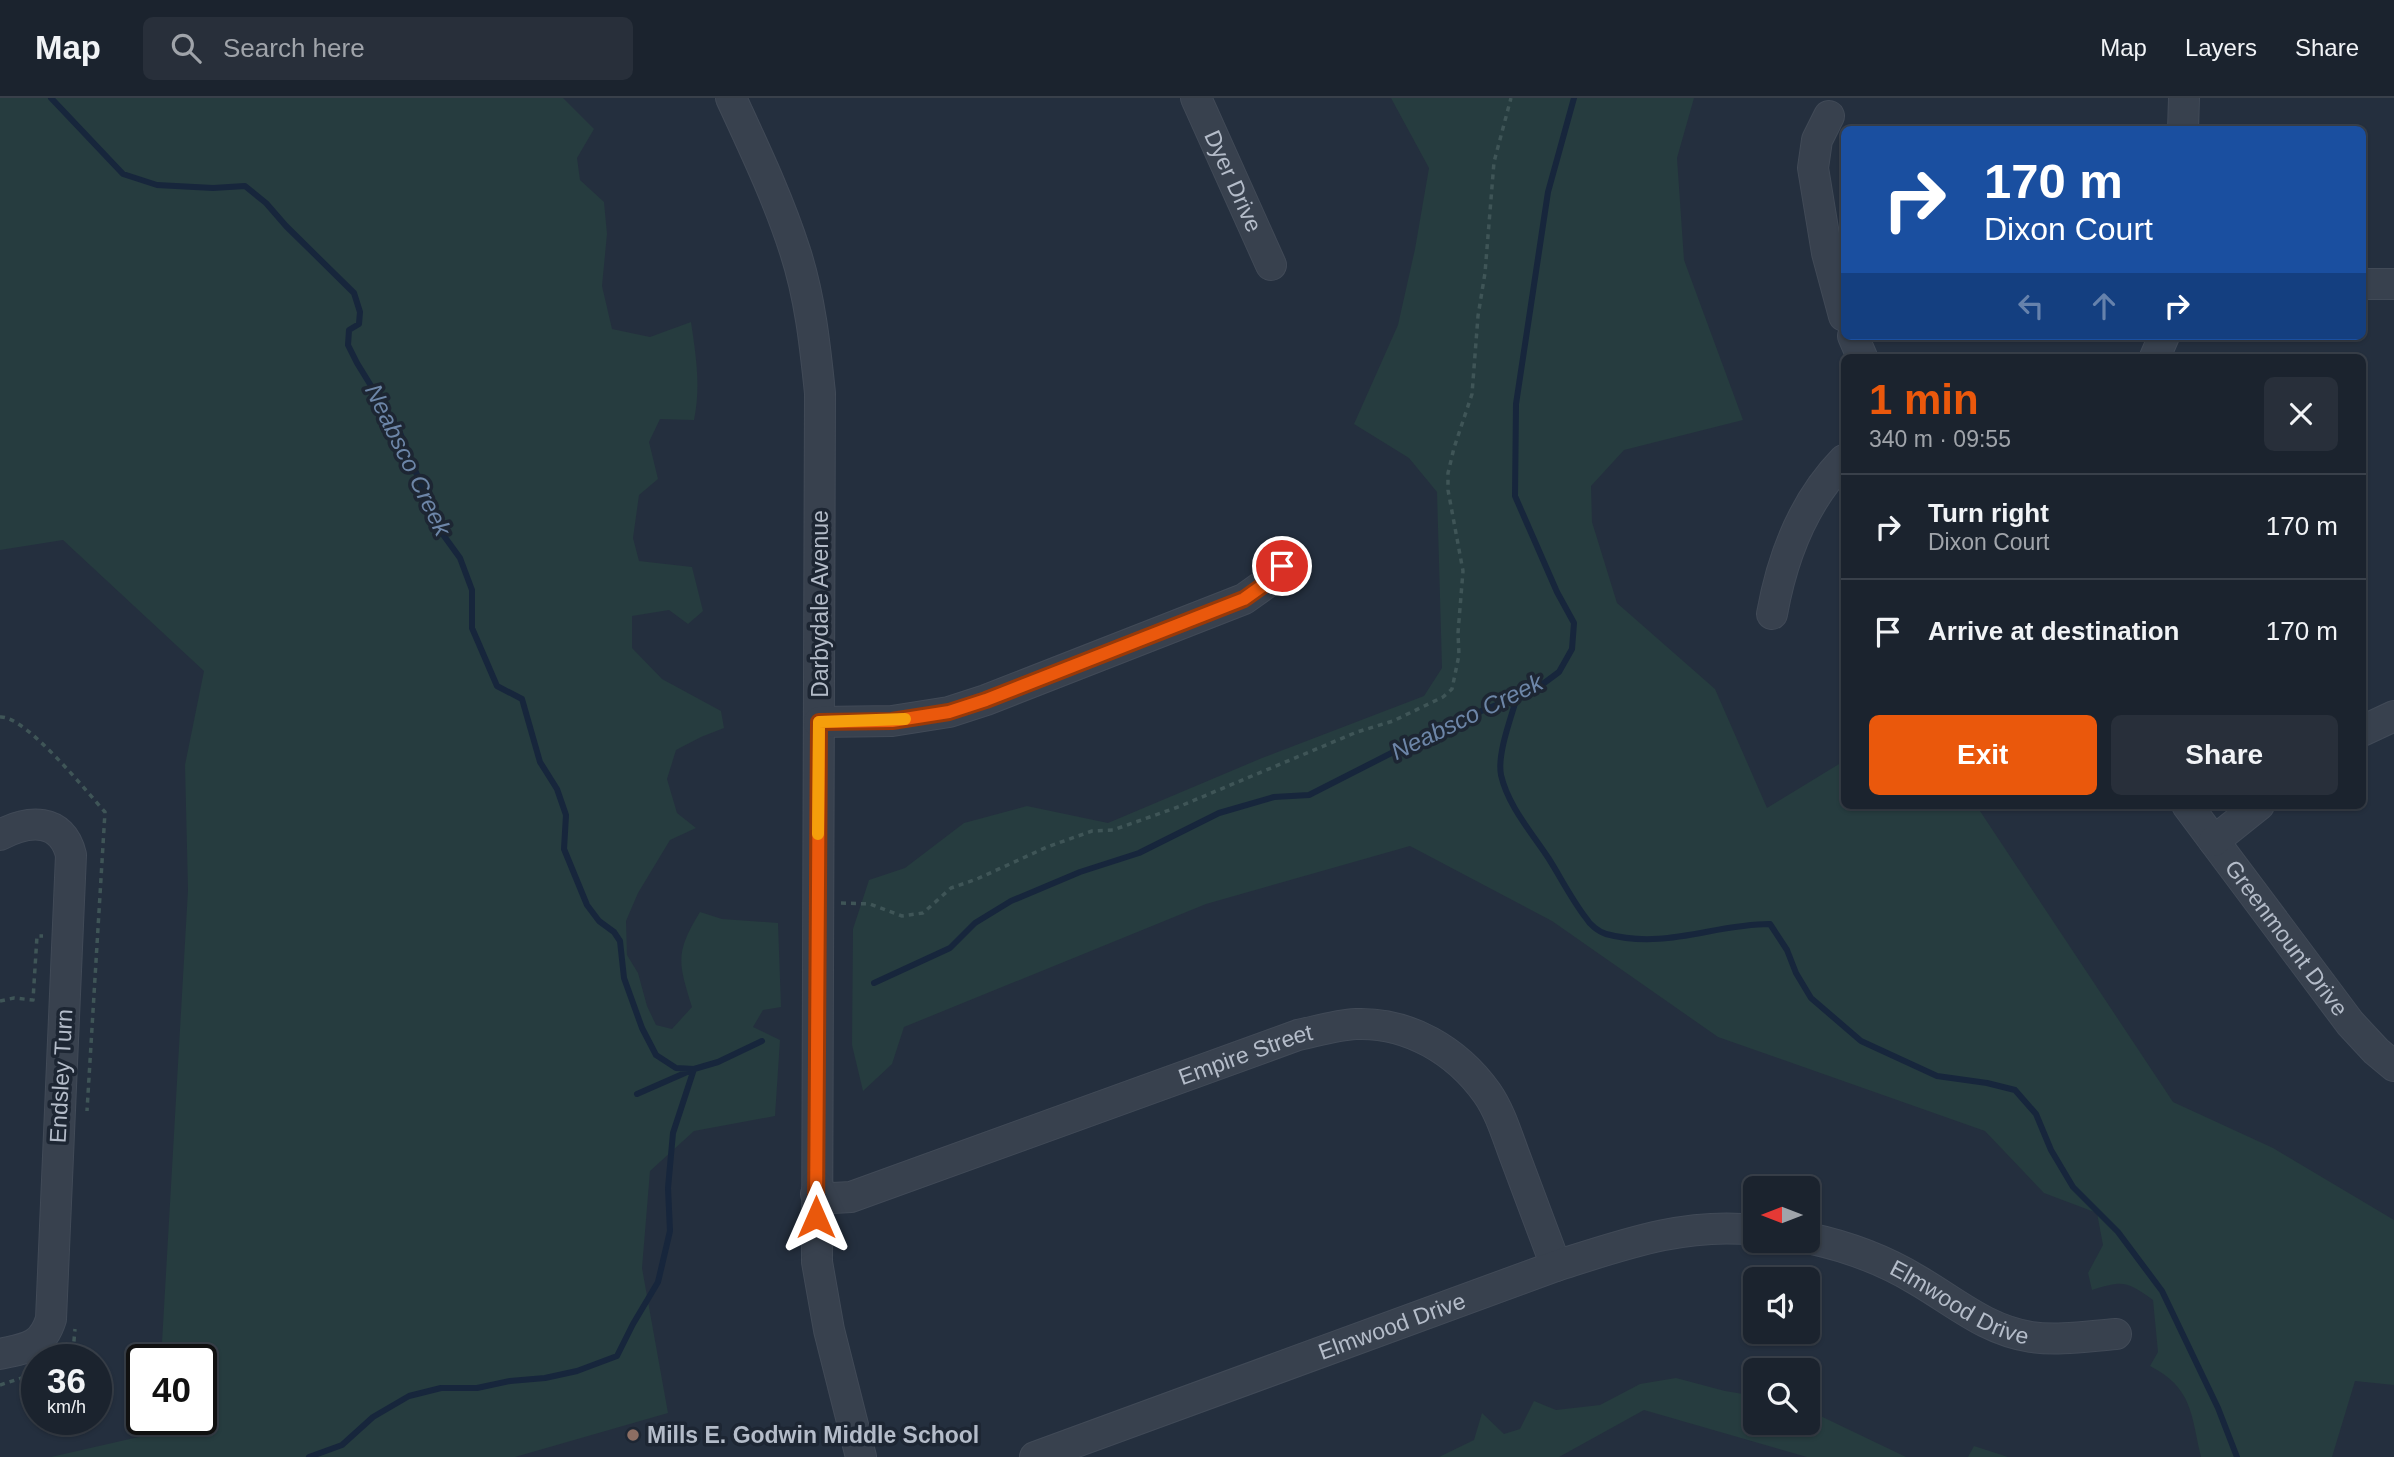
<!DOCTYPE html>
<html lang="en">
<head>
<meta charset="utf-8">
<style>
	:root { --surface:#1b232e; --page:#282f3a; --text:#f1f3f6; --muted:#a0a4aa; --line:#39404a; --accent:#ea580c }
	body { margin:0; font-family:Helvetica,sans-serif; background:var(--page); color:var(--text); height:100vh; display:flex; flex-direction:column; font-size:26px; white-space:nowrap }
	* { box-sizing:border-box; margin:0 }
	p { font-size:23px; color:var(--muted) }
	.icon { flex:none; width:38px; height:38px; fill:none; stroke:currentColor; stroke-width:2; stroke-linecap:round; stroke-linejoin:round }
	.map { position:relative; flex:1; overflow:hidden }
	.sheet { position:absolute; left:1841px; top:256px; width:525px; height:455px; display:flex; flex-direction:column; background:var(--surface); border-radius:10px; box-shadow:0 2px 5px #0004,0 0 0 2px var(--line) }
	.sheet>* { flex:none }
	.guide { position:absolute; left:1841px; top:28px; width:525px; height:214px; border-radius:10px; box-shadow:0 2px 5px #0004,0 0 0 2px var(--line); background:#1a4fa0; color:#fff; overflow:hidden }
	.needle { width:46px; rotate:270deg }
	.controls { position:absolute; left:1743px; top:1078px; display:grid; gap:14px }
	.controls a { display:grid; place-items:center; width:77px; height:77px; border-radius:10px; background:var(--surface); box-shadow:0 2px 5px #0004,0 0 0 2px var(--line); font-size:35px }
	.speed { position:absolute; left:21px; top:1246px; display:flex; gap:14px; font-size:35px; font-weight:700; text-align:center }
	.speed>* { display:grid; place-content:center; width:91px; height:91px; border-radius:50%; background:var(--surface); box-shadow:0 2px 5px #0004,0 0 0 2px var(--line); line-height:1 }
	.speed small { font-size:18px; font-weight:400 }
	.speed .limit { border:4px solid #111; border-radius:10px; background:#fff; color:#111 }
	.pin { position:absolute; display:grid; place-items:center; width:60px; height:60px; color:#fff; margin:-30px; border:4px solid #fff; border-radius:50%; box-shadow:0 2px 7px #0007 }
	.me { position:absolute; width:77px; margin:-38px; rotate:0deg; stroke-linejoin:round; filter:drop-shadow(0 0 5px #0008) }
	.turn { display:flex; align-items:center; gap:24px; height:147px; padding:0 28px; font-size:32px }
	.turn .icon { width:91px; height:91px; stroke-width:2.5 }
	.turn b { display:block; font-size:49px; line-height:60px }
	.lanes { display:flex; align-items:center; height:66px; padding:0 28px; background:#0003; justify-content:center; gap:35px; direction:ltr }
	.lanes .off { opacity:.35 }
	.round { display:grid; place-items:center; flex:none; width:74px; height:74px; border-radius:10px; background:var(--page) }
	.overview { display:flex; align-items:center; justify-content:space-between; height:119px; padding:0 28px }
	h1 { font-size:42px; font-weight:700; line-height:52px; color:var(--accent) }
	.primary-button { display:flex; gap:14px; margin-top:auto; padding:14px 28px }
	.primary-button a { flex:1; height:80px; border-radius:10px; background:var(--accent); color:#fff; font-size:28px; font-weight:700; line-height:80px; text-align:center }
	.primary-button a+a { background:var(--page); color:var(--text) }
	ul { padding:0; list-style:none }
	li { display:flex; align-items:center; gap:21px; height:105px; padding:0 28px; border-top:2px solid var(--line) }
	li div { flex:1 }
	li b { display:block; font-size:26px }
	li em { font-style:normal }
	header { display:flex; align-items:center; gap:42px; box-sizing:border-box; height:98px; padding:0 35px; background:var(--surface); border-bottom:2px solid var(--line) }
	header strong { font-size:33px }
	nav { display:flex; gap:38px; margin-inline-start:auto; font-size:24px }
	.search { width:490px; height:63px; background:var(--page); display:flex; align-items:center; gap:18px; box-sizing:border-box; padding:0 24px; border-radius:10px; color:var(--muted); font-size:26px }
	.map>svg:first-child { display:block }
	.green { fill:#263c3f }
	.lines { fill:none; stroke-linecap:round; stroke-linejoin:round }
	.stream { stroke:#17263c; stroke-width:6 }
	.minor-casing { stroke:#414a57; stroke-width:32 }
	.path { stroke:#3f5557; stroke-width:3.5; stroke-dasharray:5 5; stroke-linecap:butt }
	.minor { stroke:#38414e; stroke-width:30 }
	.route-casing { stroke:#983908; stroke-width:18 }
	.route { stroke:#ea580c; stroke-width:12 }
	.slow { stroke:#f59e0b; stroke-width:12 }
	.education-dot { fill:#8d6e63; stroke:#1d2633; stroke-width:2.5 }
	.labels { text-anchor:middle; stroke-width:7; stroke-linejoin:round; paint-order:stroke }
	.street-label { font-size:23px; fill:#b4bcc9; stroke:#1d2633 }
	.poi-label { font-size:23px; font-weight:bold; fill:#b4bcc9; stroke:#1d2633; text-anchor:start }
	.water-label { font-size:24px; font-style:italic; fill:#6d86a8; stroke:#1d2633 }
</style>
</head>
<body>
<header>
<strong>Map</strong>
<div class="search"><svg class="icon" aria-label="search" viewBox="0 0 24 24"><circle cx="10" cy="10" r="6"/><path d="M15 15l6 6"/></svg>Search here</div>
<nav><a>Map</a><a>Layers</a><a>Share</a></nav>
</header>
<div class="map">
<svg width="2394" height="1359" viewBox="0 0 2394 1359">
	<rect width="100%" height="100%" fill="#242f3e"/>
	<!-- green -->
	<path class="green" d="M0,0H563L594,31L577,60L580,82L604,104L607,136L602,188L612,231L650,239L691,224C696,258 701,288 694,322L660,321L649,344L658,381L639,397L633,440L639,463L692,469L703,513L688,526L669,512L632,518V550L662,581L721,613L724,630L701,639L676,652L667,681L677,715L696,730L670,742L638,795L626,823L627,857L638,875L647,908L656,927L672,931L692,909C678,864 675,855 700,814L722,821L778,825L781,909L763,912L753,929L780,942L775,1018L694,1033L650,1073L642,1170L668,1315L515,1359H51L156,1335L157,1321H201V1262H161L188,792L185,667L204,573L63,442L0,452Z
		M1391,0H1694L1677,60L1684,162L1743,322L1624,352L1591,388L1592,424L1617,505L1715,591L1767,710L1844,663V707H1976L2173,1004L2273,1050L2394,1122V1287L2355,1283L2332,1359H2201C2191,1317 2193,1290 2150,1268L2158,1254L2153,1202C2127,1183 2123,1182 2092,1192L2088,1175L2103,1147L2097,1115L2044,1095L1985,1033L1718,939L1552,823L1410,748L1206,806L904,929L892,966L863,993L852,947L853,831L869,782L905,770L964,725L1027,708L1108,725L1262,660L1424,598L1442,570L1437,394L1409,360L1354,326L1398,227L1415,151L1429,70Z
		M1676,1280L1725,1293L1755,1298V1325H1808V1312L1906,1359H1807L1644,1312L1559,1359H1439L1474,1342L1482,1315L1504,1336L1520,1331L1534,1303L1556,1312L1600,1307L1640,1286Z
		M1974,1348L2008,1359H1968Z"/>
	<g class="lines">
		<!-- stream -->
		<path class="stream" d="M51,0L123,76L157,87L213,90L245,88L266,105L286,128L354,195L360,214L359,226L349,232L348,247L357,265L400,335L422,389L431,420L460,460L472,492V530L497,588L522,601L540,664L557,691L566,717L564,751L587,807L599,823L614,834L620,843L624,880L642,930L656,957L676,970L694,971L718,964L762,943
			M1517,599C1511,620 1497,656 1501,677C1508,708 1532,735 1549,761C1561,780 1572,802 1586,820C1590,827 1599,834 1606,836C1666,852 1713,826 1770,826L1787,852L1796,875L1811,900L1861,943L1937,978L1987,985L2015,992L2036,1016L2051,1052L2073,1089L2118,1134L2162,1193L2218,1310L2237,1359
			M874,885L950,850L975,825L1011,803L1080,774L1139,755L1219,715L1274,699L1309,697L1415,643L1443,636L1464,620L1536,591L1559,574L1572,551L1574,525L1557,494L1515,398L1516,306L1548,94L1574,0
			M309,1359L342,1347L373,1319L409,1298L441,1290H477L510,1283L545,1280L577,1273L617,1258L633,1226L658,1184L670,1133L668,1090L673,1035L694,971L637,996"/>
		<defs>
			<g id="minor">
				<path d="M731,0C754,50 778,100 795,153C810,199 815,247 820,295L817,1164L829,1232L861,1359"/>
				<path id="s1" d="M1196,0L1271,167"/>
				<path d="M1829,18L1817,42L1813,70L1827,155L1844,218"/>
				<path d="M2183,32L2184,0"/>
				<path d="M2362,186H2394"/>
				<path d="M1853,238L1862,259"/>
				<path d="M2155,259L2164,238"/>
				<path d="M1772,516C1782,460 1804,403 1844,362"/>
				<path d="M819,624L892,623L949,614L986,602L1244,501L1265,486L1281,469"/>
				<path d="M2362,633L2394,618"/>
				<path id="s2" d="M2187,707L2350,925L2376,953L2394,968"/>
				<path d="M0,737C28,722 62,719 71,757L51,1221C42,1250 26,1250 0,1256"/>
				<path d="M2214,743L2259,707"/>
				<path id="s3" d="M816,1096L833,1100L851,1099L1298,937C1317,933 1337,927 1356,926C1409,924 1457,953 1487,995C1501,1015 1508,1041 1517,1064C1530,1099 1543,1134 1556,1168"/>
				<path id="s4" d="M1808,1140C1846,1148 1884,1162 1917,1182C1955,1204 1986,1232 2031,1239C2058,1243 2089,1238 2116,1236"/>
				<path id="s5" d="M1035,1359L1556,1168C1622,1147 1685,1124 1755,1132"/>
			</g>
		</defs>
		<!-- minor casing -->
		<use href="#minor" class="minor-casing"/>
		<!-- path -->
		<path class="path" d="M0,619C25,617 87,694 105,714L87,1013
			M841,805L870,806L902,818L923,815L951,790L977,781L1047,749L1092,733L1113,732L1178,709L1357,634L1393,623L1443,599L1452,591L1459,557L1458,535L1463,473L1448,392V375L1454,350L1472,296L1478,218L1485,175L1494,64L1511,0
			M0,903L14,900L33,902L37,838H43
			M68,1262L73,1254L75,1231
			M0,1287L37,1275"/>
		<!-- minor -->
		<use href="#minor" class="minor"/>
	</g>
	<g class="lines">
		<defs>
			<path id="route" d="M816,1119L819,624L892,623L949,614L986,602L1244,501L1265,486L1282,468"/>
		</defs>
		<!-- route casing -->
		<use href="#route" class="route-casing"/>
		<!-- route -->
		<use href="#route" class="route"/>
		<!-- slow -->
		<path class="slow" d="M818,736L819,624L905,621"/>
	</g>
	<!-- markers -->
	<circle class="education-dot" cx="633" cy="1337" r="7"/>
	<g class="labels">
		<!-- street labels -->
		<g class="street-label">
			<text dy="8" stroke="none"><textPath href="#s1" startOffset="91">Dyer Drive</textPath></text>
			<text transform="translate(820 506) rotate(-90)" y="8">Darbydale Avenue</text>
			<text dy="8" stroke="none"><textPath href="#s2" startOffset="166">Greenmount Drive</textPath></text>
			<text dy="8" stroke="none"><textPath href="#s3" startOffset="455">Empire Street</textPath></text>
			<text transform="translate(61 978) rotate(-87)" y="8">Endsley Turn</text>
			<text dy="8" stroke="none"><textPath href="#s4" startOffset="166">Elmwood Drive</textPath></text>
			<text dy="8" stroke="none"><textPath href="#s5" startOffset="380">Elmwood Drive</textPath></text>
		</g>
		<!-- poi labels -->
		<g class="poi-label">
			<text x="647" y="1345">Mills E. Godwin Middle School</text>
		</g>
		<!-- water labels -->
		<g class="water-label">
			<text transform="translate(408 362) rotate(64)" y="8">Neabsco Creek</text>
			<text transform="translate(1467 619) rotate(-26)" y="8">Neabsco Creek</text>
		</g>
	</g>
</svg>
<div class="controls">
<a><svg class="needle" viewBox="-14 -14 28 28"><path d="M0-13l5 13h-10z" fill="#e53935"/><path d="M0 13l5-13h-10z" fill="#a0a4aa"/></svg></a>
<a><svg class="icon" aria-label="sound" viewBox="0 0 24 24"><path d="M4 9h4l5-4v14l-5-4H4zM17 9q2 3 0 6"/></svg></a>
<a><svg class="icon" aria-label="search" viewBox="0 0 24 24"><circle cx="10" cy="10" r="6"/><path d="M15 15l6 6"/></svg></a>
</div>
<div class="speed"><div>36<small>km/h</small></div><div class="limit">40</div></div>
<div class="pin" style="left:1282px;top:468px;background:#d93025"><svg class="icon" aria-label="arrive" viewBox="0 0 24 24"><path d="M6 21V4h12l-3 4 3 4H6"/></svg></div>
<svg class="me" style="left:816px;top:1119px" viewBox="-20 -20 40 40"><path d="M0-17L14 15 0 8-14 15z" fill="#ea580c" stroke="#fff" stroke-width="4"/></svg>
<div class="guide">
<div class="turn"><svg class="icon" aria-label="right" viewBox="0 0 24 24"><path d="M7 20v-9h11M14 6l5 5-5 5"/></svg><div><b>170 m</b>Dixon Court</div></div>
<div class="lanes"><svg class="icon off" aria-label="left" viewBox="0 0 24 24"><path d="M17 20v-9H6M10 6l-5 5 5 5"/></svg><svg class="icon off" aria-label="ahead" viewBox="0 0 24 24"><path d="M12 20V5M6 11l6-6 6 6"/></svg><svg class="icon" aria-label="right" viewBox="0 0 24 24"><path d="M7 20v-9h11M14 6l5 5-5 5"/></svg></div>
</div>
<section class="sheet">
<div class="overview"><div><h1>1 min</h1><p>340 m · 09:55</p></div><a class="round"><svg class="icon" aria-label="close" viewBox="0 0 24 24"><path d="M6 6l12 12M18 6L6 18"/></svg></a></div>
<ul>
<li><svg class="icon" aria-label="right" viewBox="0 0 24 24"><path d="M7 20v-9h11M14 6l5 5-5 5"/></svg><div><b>Turn right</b><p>Dixon Court</p></div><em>170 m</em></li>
<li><svg class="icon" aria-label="arrive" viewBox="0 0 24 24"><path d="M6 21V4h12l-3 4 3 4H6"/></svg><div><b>Arrive at destination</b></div><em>170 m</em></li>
</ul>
<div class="primary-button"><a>Exit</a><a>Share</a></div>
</section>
</div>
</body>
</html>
